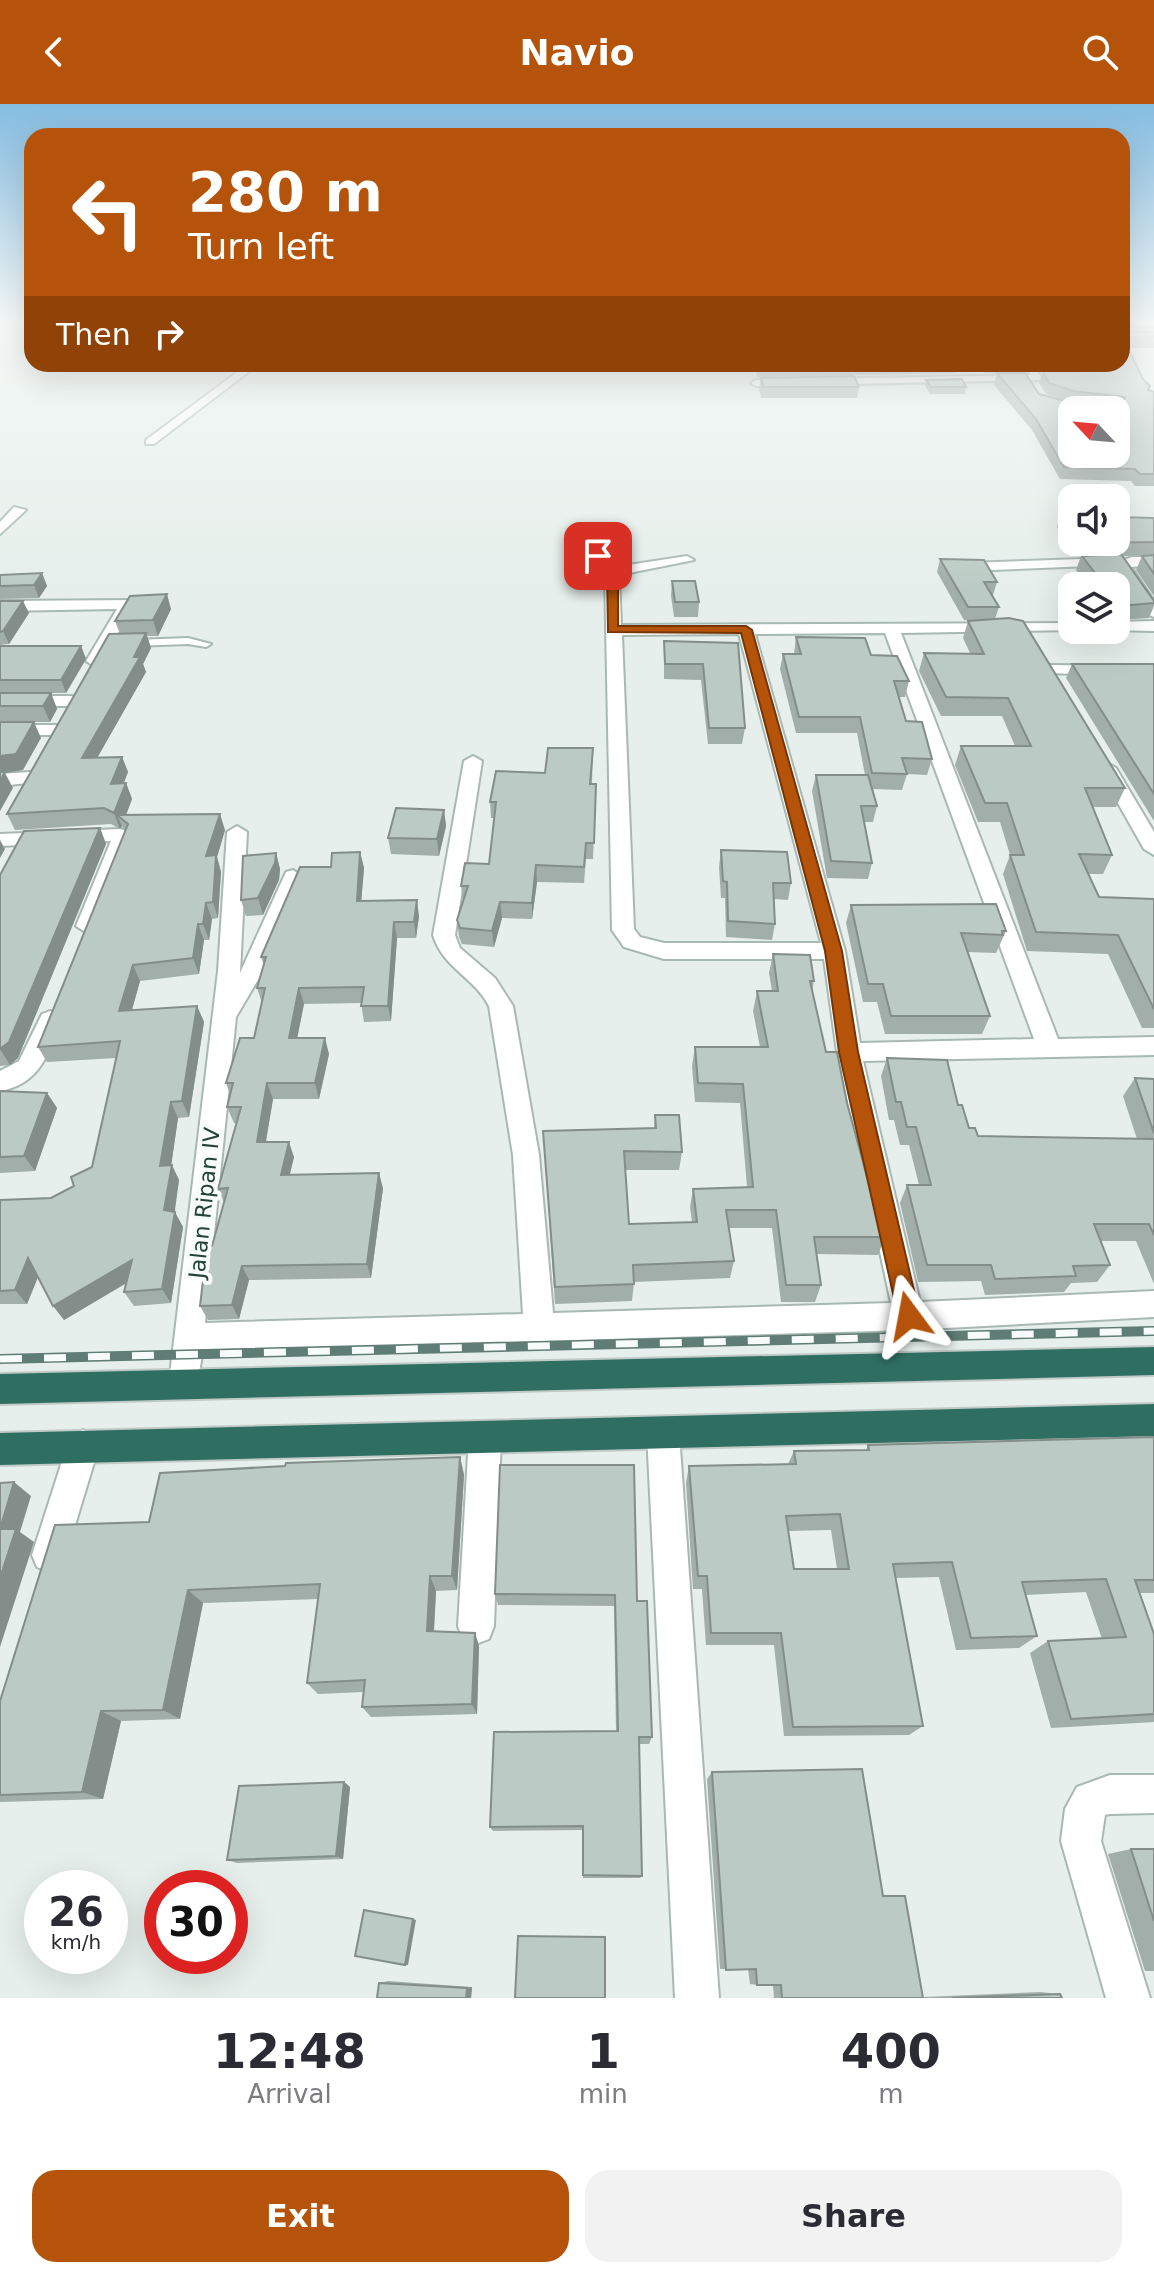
<!DOCTYPE html>
<html lang="en">
<head>
<meta charset="utf-8">
<style>
	:root { --surface:#fff; --page:#f2f2f3; --text:#2b2b33; --muted:#7c7c81; --accent:#b45309 }
	body { margin:0; font-family:"DejaVu Sans",sans-serif; background:var(--page); color:var(--text); height:100vh; display:flex; flex-direction:column; font-size:30px; white-space:nowrap }
	* { box-sizing:border-box; margin:0 }
	p { font-size:26px; color:var(--muted) }
	.icon { flex:none; width:44px; height:44px; fill:none; stroke:currentColor; stroke-width:2; stroke-linecap:round; stroke-linejoin:round }
	.map { position:relative; height:1894px; overflow:hidden }
	.sheet { display:flex; flex-direction:column; background:var(--surface); flex:1 }
	.sheet>* { flex:none }
	.top-card { position:absolute; left:24px; top:24px; width:1106px; height:244px; border-radius:24px; box-shadow:0 8px 32px #0002; background:#b45309; color:#fff; overflow:hidden }
	.needle { width:52px; rotate:296deg }
	.fabs { position:absolute; left:1058px; top:292px; display:grid; gap:16px }
	.fabs a { display:grid; place-items:center; width:72px; height:72px; border-radius:16px; background:var(--surface); box-shadow:0 8px 32px #0002; font-size:40px }
	.speed { position:absolute; left:24px; top:1766px; display:flex; gap:16px; font-size:40px; font-weight:700; text-align:center }
	.speed>* { display:grid; place-content:center; width:104px; height:104px; border-radius:50%; background:var(--surface); box-shadow:0 8px 32px #0002; line-height:1 }
	.speed small { font-size:20px; font-weight:400 }
	.speed .limit { border:12px solid #d22; background:#fff; color:#111 }
	.pin { position:absolute; display:grid; place-items:center; width:68px; height:68px; color:#fff; margin:-34px; border-radius:16px; box-shadow:0 4px 12px #0006 }
	.me { position:absolute; width:88px; margin:-44px; rotate:347deg; stroke-linejoin:round; filter:drop-shadow(0 0 6px #0008) }
	.turn { display:flex; align-items:center; gap:28px; height:168px; padding:0 32px; font-size:36px }
	.turn .icon { width:104px; height:104px; stroke-width:2.5 }
	.turn b { display:block; font-size:56px; line-height:68px }
	.then { display:flex; align-items:center; height:76px; padding:0 32px; background:#0003; gap:16px; font-size:30px }
	.eta { display:flex; justify-content:space-evenly; align-items:center; height:136px; text-align:center }
	.eta b { font-size:48px; font-weight:700; line-height:56px }
	.button { display:flex; gap:16px; margin-top:auto; padding:16px 32px }
	.button a { flex:1; height:92px; border-radius:24px; background:var(--accent); color:#fff; font-size:32px; font-weight:700; line-height:92px; text-align:center }
	.button a+a { background:var(--page); color:var(--text) }
	header { display:flex; justify-content:space-between; align-items:center; height:104px; padding:0 32px; background:var(--accent); color:#fff; font-size:36px; font-weight:700 }
	.map>svg:first-child { display:block }
	.lines { fill:none; stroke-linecap:round; stroke-linejoin:round }
	.lane-casing { stroke:#a8b8b2; stroke-width:4 }
	.street-casing { stroke:#a8b8b2; stroke-width:4 }
	.highway-casing { stroke:#c2cac8; stroke-width:4 }
	.lane { fill:#fff; fill-rule:evenodd }
	.street { fill:#fff; fill-rule:evenodd }
	.highway { fill:#2f6f62; fill-rule:evenodd }
	.rail-casing { stroke:#5f7d75; stroke-width:10 }
	.rail { stroke:#f7fbf9; stroke-width:7; stroke-dasharray:22; stroke-linecap:butt }
	.wall { fill:#a1aea9; fill-rule:evenodd }
	.shaded-wall { fill:#838d89 }
	.building { fill:#bbcac4; stroke:#838d89; stroke-width:2; fill-rule:evenodd }
	.route { fill:#b45309; stroke:#753606; stroke-width:2 }
	.labels { text-anchor:middle; stroke-width:8; stroke-linejoin:round; paint-order:stroke }
	.street-label { font-size:22px; fill:#24423a; stroke:#f7fbf9 }
</style>
</head>
<body>
<header><svg class="icon" aria-label="back" viewBox="0 0 24 24"><path d="M15 5l-7 7 7 7"/></svg>Navio<svg class="icon" aria-label="search" viewBox="0 0 24 24"><circle cx="10" cy="10" r="6"/><path d="M15 15l6 6"/></svg></header>
<div class="map">
<svg width="1154" height="1894" viewBox="0 0 1154 1894">
	<rect width="100%" height="100%" fill="#e6efeb"/>
	<g class="lines">
		<defs>
			<path id="lane" d="M188,534L211,540L206,543L188,540L134,542L129,539L134,536Z"/>
			<path id="street" d="M248,260H259L154,340H146V336Z
				M1023,260H1033L1043,276L756,282L751,279L756,276L1031,271Z
				M14,403L26,406L0,430V418Z
				M598,448L615,463L687,452L694,456L619,471L621,521L1072,519V526H1078L901,529L1058,935L1154,933V951L863,957L920,1198L1154,1187V1213L909,1226L203,1247L195,1289L184,1294L173,1289L169,1279L218,867L227,728L237,722L247,728L240,869L286,768L293,766L303,773L269,857L236,913L205,1219L523,1210L513,1051L489,902C475,874 442,863 433,831L464,657L473,652L482,657L455,831L460,844L495,874L513,902L539,1051L553,1209L891,1199L837,948L824,855H664L624,843L612,826L605,469L591,452ZM885,529L1034,935L860,939L845,847L755,530ZM739,530L821,839H664L640,833L634,825L622,531Z
				M1132,453H1154V461L1131,463L1154,497V513L1149,511L1116,461L967,467L960,463L967,459L1111,454L1118,458Z
				M0,497L138,496L145,500L132,505L102,557L94,562L86,557L117,505L0,507Z
				M1154,517V527L1110,526H1116V518Z
				M1050,561L1154,562V572L1044,569L1042,566Z
				M0,592H72L80,597L72,602H0Z
				M0,621H56L65,626L56,631H0Z
				M1107,659L1116,664L1154,728V751L1144,745L1098,664Z
				M30,668L39,674L37,678L0,682V670Z
				M120,725L127,727L132,735L98,822L87,829L76,822L111,737L0,742V730Z
				M50,907L58,910L62,916C48,950 40,980 0,987V967L19,957L42,910Z
				M663,1313L674,1318L679,1329L719,1894H675L647,1329L652,1318Z
				M485,1317L496,1322L501,1333L494,1522L489,1535L476,1540L463,1535L458,1522L469,1333L474,1322Z
				M83,1326L94,1331L99,1342L66,1451L61,1463L49,1468L37,1463L32,1451L67,1342L72,1331Z
				M1110,1671H1154V1709L1110,1710L1105,1711L1101,1737L1150,1894H1106L1061,1737L1065,1705L1077,1683Z"/>
			<path id="highway" d="M1154,1243V1271L0,1300V1270Z
				M1154,1300V1332L0,1361V1329Z"/>
		</defs>
		<!-- lane casing -->
		<use href="#lane" class="lane-casing"/>
		<!-- street casing -->
		<use href="#street" class="street-casing"/>
		<!-- highway casing -->
		<use href="#highway" class="highway-casing"/>
		<!-- lane -->
		<use href="#lane" class="lane"/>
		<!-- street -->
		<use href="#street" class="street"/>
		<!-- highway -->
		<use href="#highway" class="highway"/>
		<defs>
			<path id="rail" d="M0,1255L1154,1227"/>
		</defs>
		<!-- rail casing -->
		<use href="#rail" class="rail-casing"/>
		<!-- rail -->
		<use href="#rail" class="rail"/>
	</g>
	<!-- wall -->
	<path class="wall" d="M1122,220H1154V226L1123,228H1154V244H1128L1148,286L1154,288V382H1135L1131,377L1060,375L1032,326L994,281L997,269L1039,290L1070,298L1046,290L1039,279L1043,268L1036,260H1122Z
		M681,260H707L706,262Z
		M754,260H956L957,261L955,269L757,273Z
		M978,260H1027L1025,268L985,269Z
		M761,274L859,283L857,294H761L759,285Z
		M926,276L966,283L965,290H930L925,282Z
		M1061,410L1072,411V438H1116L1154,414V492L1136,466L1142,452L1153,451L1122,452L1154,497V502L1149,514L1116,516V482H1088L1076,466L1081,452L1057,423Z
		M940,455L997,478L993,491H992L999,503L995,515L1125,684L1116,703H1093L1112,751L1103,770H1088L1099,793L1154,795V924H1142L1108,850L1027,847L1003,770L1010,751L1000,718H978L955,661L961,642H1015L1002,612H941L919,567L924,549H970L963,534L968,517L974,516H964L937,468Z
		M42,469L47,482L39,494L0,495V471Z
		M672,477L699,498L698,513H674L671,492Z
		M0,497L29,509L9,540L0,541Z
		M171,505L158,532H147L151,544L143,560L146,568L97,654L122,653L128,668L124,679H126L132,695L126,711L225,726L217,753L221,768L218,814L212,815L209,836H204L199,870L140,877L132,906L197,902L204,918L189,1013L178,1014L171,1061L179,1076L174,1108L183,1123L171,1199L134,1202L124,1188L127,1179L64,1216L38,1173L27,1200H0V1096L51,1094L74,1082L92,1063L116,954L47,958L38,943L125,728L122,722L120,725L111,720L15,726L7,710L120,530L115,517Z
		M796,533L871,551L909,577L905,593H899L906,617L932,655L927,671L907,670L902,686L873,685L877,702L873,718H864L872,759L868,775L827,774L812,687L816,671H865L857,629H796L780,565L783,550H794Z
		M664,537L738,539L745,624L742,640H708L701,576L664,575Z
		M0,542H81L86,555L66,589H0Z
		M1072,560H1154V717L1066,574Z
		M0,589H51L57,605L50,618H0Z
		M593,644L592,680H596L593,755H586L584,779L537,778L532,815L502,814L494,843L462,840L459,833L457,816L463,797L461,782L489,760L494,714H491L490,698Z
		M444,706L446,722L439,752L391,750L388,734Z
		M100,724L106,740L18,954L10,961L0,962V771Z
		M721,746L791,779L788,796L774,795L775,820L772,836L726,833L725,794H721L719,763Z
		M360,748L364,764L361,797L419,812L416,834H397L391,917L364,918L361,899L304,900L297,934L329,950L319,995H273L266,1038L294,1053L290,1070L383,1084L371,1174L249,1176L239,1215L208,1216L200,1202L212,1142L224,1098L218,1085L237,1019H234L227,1003L230,990L226,979L254,934L262,899L257,884L264,862L261,853L331,763Z
		M276,749L280,765L279,776L263,811L246,812L241,796Z
		M851,801L1006,827L996,849L968,848L990,912L982,930H885L877,898H863L846,819Z
		M773,850L814,877L812,887L826,948L847,999L885,1133L878,1151L817,1150L821,1181L815,1198H781L772,1124H729L734,1157L730,1174L634,1178L632,1197L555,1200L543,1027L654,1024L655,1011L682,1048L679,1066H625L629,1120L692,1118L690,1103L693,1085L747,1083L740,999L695,998L692,962L695,943H760L753,907L757,887H772L769,869Z
		M887,954L958,1001L969,1024L978,1032L1137,1035L1123,992L1135,974L1154,975V1180L1136,1137H1101L1110,1161L1097,1178L1071,1179L1064,1188L985,1191L981,1177L918,1178L900,1099L907,1081H919L909,1041H900L894,1016H889L881,972Z
		M0,987L47,989L57,1004L35,1067L0,1069Z
		M1154,1333V1489H1139L1154,1530V1618L1051,1624L1030,1549L1048,1537L1102,1535L1086,1488L1025,1491L1037,1532L1019,1544L956,1546L939,1473L895,1474L923,1622L909,1631L784,1632L774,1541H706L702,1485H693L686,1379L689,1362L788,1360L794,1347L866,1346L868,1341ZM831,1426L837,1465H794L788,1427Z
		M460,1353L464,1371L457,1486L436,1487L434,1528L475,1529L479,1542L477,1610L371,1613L362,1603L363,1588L318,1590L307,1579L318,1495L203,1499L180,1615L121,1617L103,1695L0,1698V1597L149,1418Z
		M500,1361L637,1497L652,1633L649,1640H639L642,1772L640,1774H583V1726L493,1727L490,1723L616,1627L614,1502L498,1501L495,1490Z
		M712,1668L883,1792L923,1893L1040,1888L1060,1890L1062,1894H774L773,1881H757L750,1880L748,1865H720L707,1675Z
		M344,1678L350,1683L343,1755L237,1759L227,1756Z
		M1131,1745H1154V1867H1145L1108,1750Z
		M388,1877L472,1883L471,1894H377L379,1879Z"/>
	<!-- shaded-wall -->
	<path class="shaded-wall" d="M42,469L47,482L39,494L34,481Z
		M167,490L171,505L158,532L153,516Z
		M23,497L29,509L9,540L3,527Z
		M146,529L151,544L143,560L146,568L88,670L82,654Z
		M81,542L86,555L66,589L61,576Z
		M51,589L57,605L50,618L43,602Z
		M34,618L41,634L23,666L5,669L13,684L0,707V652Z
		M122,653L128,668L117,695L111,680Z
		M126,679L132,695L124,716L117,711L122,722L120,725L114,709Z
		M444,706L446,722L439,752L437,735Z
		M220,710L225,726L217,753L221,768L218,814L213,798L206,752Z
		M100,724L106,740L18,954L10,961L0,945Z
		M0,736L5,745L0,754Z
		M360,748L364,764L360,813L357,797Z
		M276,749L280,765L279,776L263,811L258,794Z
		M536,761L537,778L532,815V799Z
		M417,796L419,812L416,834L414,818Z
		M500,798L502,814L494,843L492,827Z
		M206,799L212,815L209,836L203,820Z
		M394,818L397,834L391,917L388,902Z
		M198,820L204,836L199,870L193,854Z
		M133,861L140,877L127,923L119,907Z
		M299,884L304,900L294,950L289,934Z
		M197,902L204,918L189,1013L182,997Z
		M325,934L329,950L319,995L315,979Z
		M267,979L273,995L263,1053L257,1038Z
		M47,989L57,1004L35,1067L24,1052Z
		M171,998L178,1014L169,1077L160,1062Z
		M289,1038L294,1053L286,1085L281,1071Z
		M172,1061L179,1076L173,1121L164,1106Z
		M379,1069L383,1084L371,1174L367,1160Z
		M175,1108L183,1123L171,1199L162,1185Z
		M28,1154L40,1168L27,1200L15,1186Z
		M132,1156L141,1170L64,1216L53,1202Z
		M242,1162L249,1176L239,1215L232,1201Z
		M460,1353L464,1371L457,1486L452,1472Z
		M14,1378L31,1392L20,1428L34,1438L0,1543V1425Z
		M430,1472L436,1487L433,1540L427,1527Z
		M188,1486L203,1499L180,1615L163,1606Z
		M475,1529L479,1542L477,1610L472,1600Z
		M101,1607L121,1617L103,1695L82,1688Z
		M344,1678L350,1683L343,1755L336,1752Z
		M413,1815L416,1816L408,1861H405Z
		M472,1883L471,1894H466L467,1884Z"/>
	<!-- building -->
	<path class="building" d="M1122,220H1125L1123,228H1154V233L1123,234L1143,275L1150,282L1148,286L1154,288V370H1140L1135,365L1064,363L1036,315L997,269H1025L1039,290L1069,298H1123L1125,293L1073,287L1049,279L1043,268L1050,261L1049,260H1122ZM1072,306H1116V350H1072Z
		M756,260H956L957,261L758,265Z
		M854,272L859,283H763L761,274Z
		M962,275L966,283H931L926,276Z
		M1061,410L1072,411V423Z
		M1116,413L1154,414V438L1085,439L1084,438H1116Z
		M1121,450L1154,497V499L1120,502L1116,497V482H1105L1082,452Z
		M1154,451V470L1142,452Z
		M940,455L984,456L997,478H984L999,503H968Z
		M42,469L34,481L0,482V471Z
		M672,477H695L699,498H675Z
		M167,490L153,516L115,517L130,492Z
		M0,497H23L3,527L0,528Z
		M1009,514L1023,517L1125,684H1085L1112,751L1079,750L1099,793L1154,795V905L1118,831L1036,828L1010,751H1024L1007,699H985L961,642H1031L1008,594L946,593L924,549L984,550L968,517Z
		M146,529L134,553H140L82,654L122,653L111,680L126,679L114,709L104,704L7,710L109,530Z
		M796,533L865,534L871,551L897,552L909,577H894L906,617L922,618L932,655L902,654L907,670L872,669L860,613H799L783,550H801Z
		M664,537L738,539L745,624H709L703,560H665Z
		M0,542H81L61,576H0Z
		M1072,560H1154V690Z
		M0,589H51L43,602H0Z
		M0,618H34L16,650L0,652Z
		M548,644H593L590,680H596L594,739H586L584,763L536,761L532,799L500,798L492,827L460,824L457,816L468,782H461L465,759L489,760L496,698H490L496,667L545,669Z
		M0,668H5L0,677Z
		M816,671H868L877,702H861L872,759L831,757Z
		M396,704L444,706L437,735L388,734Z
		M220,710L206,752L216,751L213,798L206,799L203,820H198L193,854L133,861L119,907L197,902L182,997L171,998L160,1062L172,1061L164,1106L175,1108L162,1185L124,1188L132,1156L53,1202L28,1154L15,1186L0,1187V1096L51,1094L74,1082L71,1073L92,1063L120,937L38,943L128,720L117,711Z
		M100,724L9,938L0,945V771L24,727Z
		M721,746L787,748L791,779H773L775,820L728,817L727,778L723,777Z
		M360,748L357,797L417,796L414,818H394L388,902H361L364,883L299,884L289,934H325L315,979H267L257,1038H289L281,1071L379,1069L367,1160L242,1162L232,1201L200,1202L207,1143L212,1142L228,1084L218,1085L241,1003H227L233,979H226L240,934H254L265,884H257L266,853H261L300,763H331L332,749Z
		M276,749L275,759L258,794L241,796L243,752Z
		M996,800L1006,827H1002L1003,831L961,829L990,912H891L883,880H868L851,801Z
		M773,850L810,851L814,877H810L826,948H837L847,999L869,1080H873L885,1133H814L821,1181H786L776,1106H726L734,1157L633,1161L634,1180L555,1183L543,1027L656,1024L655,1011H679L682,1048L624,1047L629,1120L697,1118L693,1085L753,1083L743,980L698,979L695,943H768L757,887H778Z
		M887,954L947,956L958,1001H962L969,1024H975L978,1032L1154,1035V1131L1149,1120H1094L1110,1161L1073,1162L1076,1172L995,1175L991,1161H927L907,1081H931L916,1023H907L901,998H896Z
		M1135,974L1154,975V1029Z
		M0,987L47,989L24,1052L0,1053Z
		M1154,1333V1476H1135L1154,1530V1610L1071,1615L1048,1537L1126,1533L1106,1475L1022,1478L1037,1532L971,1534L952,1458L893,1460L923,1622L793,1623L781,1529H711L707,1472H698L689,1362L796,1360L794,1347L869,1346L868,1341ZM840,1410L849,1465H794L786,1412Z
		M460,1353L452,1472H430L427,1527L475,1529L472,1600L362,1603L365,1576L307,1579L320,1480L188,1486L163,1606L101,1607L82,1688L0,1691V1597L55,1421L149,1418L160,1369L285,1362L286,1359Z
		M500,1361H634L637,1497H647L652,1633H639L642,1772L583,1771V1722L490,1723L494,1628L618,1627L615,1491L495,1490Z
		M14,1378L0,1425V1379Z
		M0,1425H16L0,1474Z
		M862,1665L883,1792H905L923,1894H782L781,1881H757L756,1865L726,1866L712,1668Z
		M344,1678L336,1752L227,1756L239,1682Z
		M1131,1745H1154V1817Z
		M364,1806L413,1815L405,1861L355,1852Z
		M518,1832L605,1833V1894H515Z
		M379,1879L467,1884L466,1894H377Z
		M1060,1890L1062,1894H952Z"/>
	<!-- sky -->
	<linearGradient id="sky" x2="0" y2="1"><stop stop-color="#84bce0"/><stop offset="0.45" stop-color="#f4f8f6"/><stop offset="1" stop-color="#f4f8f6" stop-opacity="0"/></linearGradient>
	<rect width="1154" height="485" fill="url(#sky)"/>
	<!-- route -->
	<path class="route" d="M598,448L618,468V522H746L752,526L842,847L858,948L920,1212L917,1219L909,1222L901,1219L898,1212L839,948L825,847L741,529L608,528L607,468L592,452Z"/>
	<g class="labels">
		<!-- street labels -->
		<g class="street-label">
			<text transform="translate(204 1099) rotate(-84)" y="8">Jalan Ripan IV</text>
		</g>
	</g>
</svg>
<div class="fabs">
<a><svg class="needle" viewBox="-14 -14 28 28"><path d="M0-13l5 13h-10z" fill="#e53935"/><path d="M0 13l5-13h-10z" fill="#7c7c81"/></svg></a>
<a><svg class="icon" aria-label="sound" viewBox="0 0 24 24"><path d="M4 9h4l5-4v14l-5-4H4zM17 9q2 3 0 6"/></svg></a>
<a><svg class="icon" aria-label="layers" viewBox="0 0 24 24"><path d="M12 4l9 5-9 5-9-5zM3 14l9 5 9-5"/></svg></a>
</div>
<div class="speed"><div>26<small>km/h</small></div><div class="limit">30</div></div>
<div class="pin" style="left:598px;top:452px;background:#d93025"><svg class="icon" aria-label="arrive" viewBox="0 0 24 24"><path d="M6 21V4h12l-3 4 3 4H6"/></svg></div>
<svg class="me" style="left:909px;top:1212px" viewBox="-20 -20 40 40"><path d="M0-17L14 15 0 8-14 15z" fill="#b45309" stroke="#fff" stroke-width="4"/></svg>
<div class="top-card">
<div class="turn"><svg class="icon" aria-label="left" viewBox="0 0 24 24"><path d="M17 20v-9H6M10 6l-5 5 5 5"/></svg><div><b>280 m</b>Turn left</div></div>
<div class="then">Then<svg class="icon" aria-label="right" viewBox="0 0 24 24"><path d="M7 20v-9h11M14 6l5 5-5 5"/></svg></div>
</div>
</div>
<section class="sheet">
<div class="eta">
<div><b>12:48</b><p>Arrival</p></div>
<div><b>1</b><p>min</p></div>
<div><b>400</b><p>m</p></div>
</div>
<div class="button"><a>Exit</a><a>Share</a></div>
</section>
</body>
</html>
